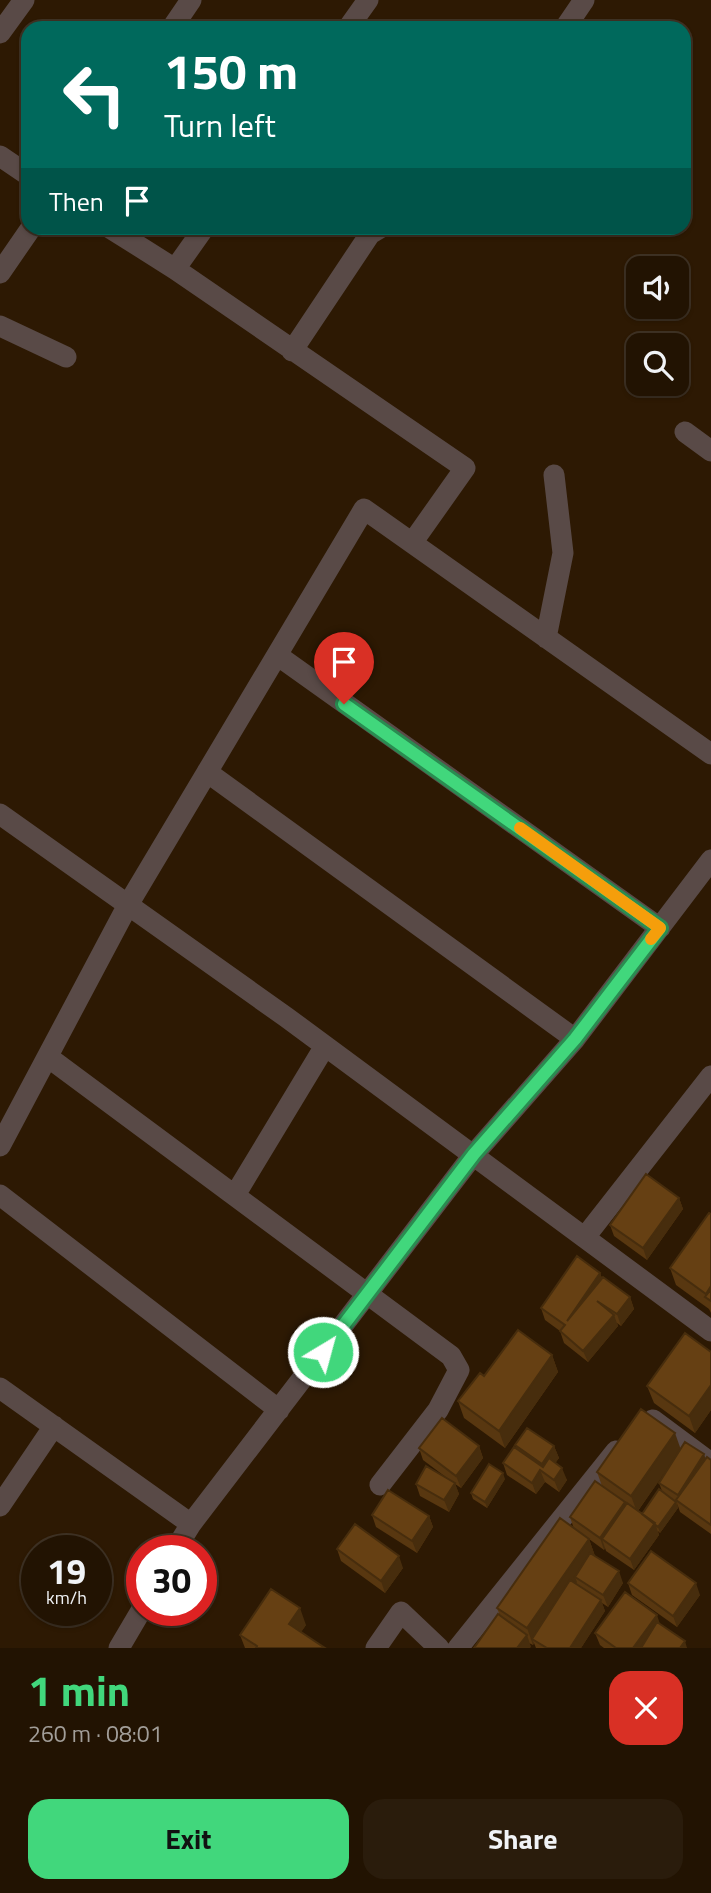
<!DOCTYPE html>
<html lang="en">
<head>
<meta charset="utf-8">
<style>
	:root { --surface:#221302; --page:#2a1c0c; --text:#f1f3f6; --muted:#a29e99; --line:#3f3224; --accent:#41d77c }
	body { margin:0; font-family:"Titillium Web",sans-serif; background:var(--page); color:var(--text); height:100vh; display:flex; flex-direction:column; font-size:26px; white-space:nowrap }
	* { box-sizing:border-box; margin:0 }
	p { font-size:23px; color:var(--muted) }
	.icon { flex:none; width:38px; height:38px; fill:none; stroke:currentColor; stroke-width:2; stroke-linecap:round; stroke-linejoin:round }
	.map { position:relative; height:1648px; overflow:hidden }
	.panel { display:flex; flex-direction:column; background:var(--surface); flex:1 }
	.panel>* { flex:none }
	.guide { position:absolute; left:21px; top:21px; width:670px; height:214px; border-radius:21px; box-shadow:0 2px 5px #0004,0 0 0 2px var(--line); background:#00695c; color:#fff; overflow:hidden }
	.controls { position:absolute; left:626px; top:256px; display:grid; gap:14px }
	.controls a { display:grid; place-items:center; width:63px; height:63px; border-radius:14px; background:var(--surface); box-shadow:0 2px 5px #0004,0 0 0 2px var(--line); font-size:35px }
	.speed { position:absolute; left:21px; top:1535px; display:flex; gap:14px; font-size:35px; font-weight:700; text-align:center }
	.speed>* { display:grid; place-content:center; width:91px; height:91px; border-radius:50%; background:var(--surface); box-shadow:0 2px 5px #0004,0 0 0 2px var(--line); line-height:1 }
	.speed small { font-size:18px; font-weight:400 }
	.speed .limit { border:10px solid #d22; background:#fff; color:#111 }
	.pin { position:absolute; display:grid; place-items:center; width:60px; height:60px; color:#fff; margin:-72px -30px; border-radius:50% 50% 50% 0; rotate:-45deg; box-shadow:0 0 7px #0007 }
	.pin .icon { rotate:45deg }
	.me { position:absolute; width:77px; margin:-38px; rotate:37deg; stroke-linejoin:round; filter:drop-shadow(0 0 5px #0008) }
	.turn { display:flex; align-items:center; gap:24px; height:147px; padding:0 28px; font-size:32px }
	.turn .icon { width:91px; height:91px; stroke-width:2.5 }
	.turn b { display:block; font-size:49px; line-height:60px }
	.then { display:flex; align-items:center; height:66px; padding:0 28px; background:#0003; gap:14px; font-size:26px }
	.round { display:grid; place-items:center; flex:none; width:74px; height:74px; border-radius:21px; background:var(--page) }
	.overview { display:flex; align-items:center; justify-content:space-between; height:119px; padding:0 28px }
	h1 { font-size:42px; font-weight:700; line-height:52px; color:var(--accent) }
	.cta { display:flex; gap:14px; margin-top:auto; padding:14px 28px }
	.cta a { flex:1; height:80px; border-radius:21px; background:var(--accent); color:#111; font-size:28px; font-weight:700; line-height:80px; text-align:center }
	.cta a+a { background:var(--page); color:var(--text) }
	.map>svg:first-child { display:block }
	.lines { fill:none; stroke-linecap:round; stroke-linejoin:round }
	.minor { stroke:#594a47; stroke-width:21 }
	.wall { fill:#583710; fill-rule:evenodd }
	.shaded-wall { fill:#472d0d }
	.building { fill:#664013; stroke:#472d0d; stroke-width:2 }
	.route-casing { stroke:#2a8c51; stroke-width:18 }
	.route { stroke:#41d77c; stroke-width:12 }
	.slow { stroke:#f59e0b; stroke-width:12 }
</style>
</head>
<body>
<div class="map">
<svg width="711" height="1648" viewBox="0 0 711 1648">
	<rect width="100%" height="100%" fill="#2d1903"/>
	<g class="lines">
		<!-- minor -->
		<path class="minor" d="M172,28L191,0
			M348,28L368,0
			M565,28L584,0
			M0,33L24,0
			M0,156L28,175
			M110,228L175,269L465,468L412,543
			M175,269L204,228
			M0,273L31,228
			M0,326L66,357
			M292,351L370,234L380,228
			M685,432L711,451
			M546,638L563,553L554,475
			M277,655L660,928
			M207,772L575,1039
			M0,814L286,1017L711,1331
			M48,1057L451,1356L459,1370L438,1410L380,1485
			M0,1146L129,903L364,509L711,754
			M0,1195L279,1410
			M235,1195L325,1046
			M585,1237L711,1076
			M0,1388L191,1524
			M653,1420L711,1463
			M0,1506L54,1426
			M175,1550L191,1524L474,1154L575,1039L711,860
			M119,1648L142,1609
			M376,1648L401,1612L439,1648
			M458,1648L616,1451"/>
	</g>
	<!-- wall -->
	<path class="wall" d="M679,1198L683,1209L647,1260L614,1236L610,1225Z
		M711,1214V1313L709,1309L676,1285L670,1268Z
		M600,1273L602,1278L630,1297L634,1309L621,1326L617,1323L618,1326L588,1362L564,1343L560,1331L545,1320L541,1308Z
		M711,1352V1410L695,1433L654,1403L647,1386Z
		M552,1355L558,1372L505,1448L464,1418L458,1401L484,1376Z
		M515,1445L554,1446L559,1458L555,1463L567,1480L559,1492L545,1482L536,1494L507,1475L503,1463L517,1449Z
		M479,1446L483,1458L461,1488L455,1484L459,1494L449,1512L420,1496L416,1484L451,1481L423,1460L419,1448Z
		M681,1449L711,1460V1534L680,1512L677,1503L678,1508L660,1533L658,1531L659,1535L634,1570L606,1551L605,1548L604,1550L589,1539L595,1556L623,1583L608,1607L602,1603L605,1611L581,1648H536L534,1643L533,1645L529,1643L531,1647L500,1616L497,1608L574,1529L570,1517L602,1486L597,1472ZM669,1466L659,1483L662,1491L642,1514L638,1511Z
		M505,1479L487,1508L473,1499L471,1493Z
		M372,1515L429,1516L433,1527L417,1553L376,1527Z
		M337,1549L403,1568L385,1593L341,1561Z
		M628,1583L700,1595L677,1627L632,1595Z
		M660,1624L687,1648H604L600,1645L595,1633Z
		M306,1625L301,1632L325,1648H245L240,1635Z"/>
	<!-- shaded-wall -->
	<path class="shaded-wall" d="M679,1198L683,1209L647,1260L643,1248Z
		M600,1273L604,1284L567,1321Z
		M630,1297L634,1309L621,1326L617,1314Z
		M614,1315L618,1326L588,1362L583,1351Z
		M552,1355L558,1372L505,1448L499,1431Z
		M711,1385V1410L695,1433L689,1416Z
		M675,1433L681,1450L637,1512L631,1496Z
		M479,1446L483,1458L461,1488L456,1476Z
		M554,1446L559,1458L547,1475L545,1474L542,1464Z
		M704,1454L708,1466L681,1504L678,1495Z
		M562,1468L567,1480L559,1492L554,1480Z
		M540,1470L545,1482L536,1494L532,1483Z
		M503,1473L505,1479L487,1508L485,1502Z
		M455,1483L459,1494L449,1512L444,1500Z
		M625,1502L629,1514L602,1539L605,1548L604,1550L600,1538Z
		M676,1502L678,1508L660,1533L658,1527Z
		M429,1516L433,1527L417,1553L412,1541Z
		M655,1523L659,1535L634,1570L630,1559Z
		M589,1539L595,1556L575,1577L577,1582L536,1641L532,1639L534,1643L533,1645L527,1628Z
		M399,1556L403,1568L385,1593L381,1581Z
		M619,1571L623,1583L608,1607L603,1595Z
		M696,1583L700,1595L677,1627L673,1616Z
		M601,1600L605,1611L581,1648H570Z
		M300,1608L306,1625L295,1641L289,1624Z
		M657,1615L661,1627L646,1648H633Z
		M527,1635L531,1647L530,1648H517Z
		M685,1641L687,1648H680Z"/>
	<!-- building -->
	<path class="building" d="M646,1174L679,1198L643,1248L610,1225Z
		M709,1213L711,1214V1286L706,1294L670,1268Z
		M577,1256L600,1273L567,1321L603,1277L630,1297L617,1314L597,1301L614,1315L583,1351L560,1331L565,1325L541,1308Z
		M711,1289V1301L705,1297Z
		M518,1330L552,1355L499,1431L458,1401L480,1373L484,1376Z
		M685,1333L711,1352V1385L689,1416L647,1386Z
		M641,1409L675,1433L631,1496L597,1472Z
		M442,1418L479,1446L456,1476L419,1448Z
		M527,1428L554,1446L542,1464L515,1445Z
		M685,1442L704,1454L678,1495L659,1483Z
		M514,1447L543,1467L549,1458L562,1468L554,1480L540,1470L532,1483L503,1463Z
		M707,1457L711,1460V1525L676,1500Z
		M489,1464L503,1473L485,1502L471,1493Z
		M426,1466L455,1483L444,1500L416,1484Z
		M595,1481L625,1502L600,1538L570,1517Z
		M659,1489L676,1502L658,1527L642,1514Z
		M388,1490L429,1516L412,1541L372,1515Z
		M627,1503L655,1523L630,1559L602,1539Z
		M560,1518L589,1539L527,1628L497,1608Z
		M355,1524L399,1556L381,1581L337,1549Z
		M651,1551L696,1583L673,1616L628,1583Z
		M590,1553L619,1571L603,1595L575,1577Z
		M570,1580L601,1600L570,1648H547L532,1639Z
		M271,1589L300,1608L289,1624L325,1648H256L257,1646L240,1635Z
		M625,1592L657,1615L633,1648H616L595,1633Z
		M498,1614L527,1635L517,1648H474Z
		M657,1622L685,1641L680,1648H641Z"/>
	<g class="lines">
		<defs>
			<path id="route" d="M323,1352L474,1154L575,1039L660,928L344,704"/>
		</defs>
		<!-- route casing -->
		<use href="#route" class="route-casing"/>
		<!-- route -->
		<use href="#route" class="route"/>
		<!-- slow -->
		<path class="slow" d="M520,828L660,928L651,939"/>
	</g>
</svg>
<div class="controls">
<a><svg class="icon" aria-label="sound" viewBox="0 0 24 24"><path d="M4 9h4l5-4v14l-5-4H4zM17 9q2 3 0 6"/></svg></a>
<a><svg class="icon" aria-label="search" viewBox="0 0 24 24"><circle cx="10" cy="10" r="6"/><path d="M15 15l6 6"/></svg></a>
</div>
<div class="speed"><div>19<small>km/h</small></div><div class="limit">30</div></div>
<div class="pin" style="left:344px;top:704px;background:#d93025"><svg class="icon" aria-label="arrive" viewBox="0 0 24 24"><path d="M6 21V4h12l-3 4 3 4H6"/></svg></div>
<svg class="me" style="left:323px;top:1352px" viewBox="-20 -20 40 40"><circle r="17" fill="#41d77c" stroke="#fff" stroke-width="3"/><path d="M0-11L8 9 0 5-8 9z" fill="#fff"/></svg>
<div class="guide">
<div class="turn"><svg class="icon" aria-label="left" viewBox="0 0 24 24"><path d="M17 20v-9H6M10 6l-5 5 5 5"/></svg><div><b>150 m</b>Turn left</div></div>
<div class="then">Then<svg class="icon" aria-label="arrive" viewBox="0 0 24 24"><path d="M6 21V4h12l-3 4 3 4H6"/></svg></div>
</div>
</div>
<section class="panel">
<div class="overview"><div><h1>1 min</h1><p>260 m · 08:01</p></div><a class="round" style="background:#d93025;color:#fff"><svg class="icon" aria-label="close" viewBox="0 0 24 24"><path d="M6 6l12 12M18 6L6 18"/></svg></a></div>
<div class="cta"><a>Exit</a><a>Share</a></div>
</section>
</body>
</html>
